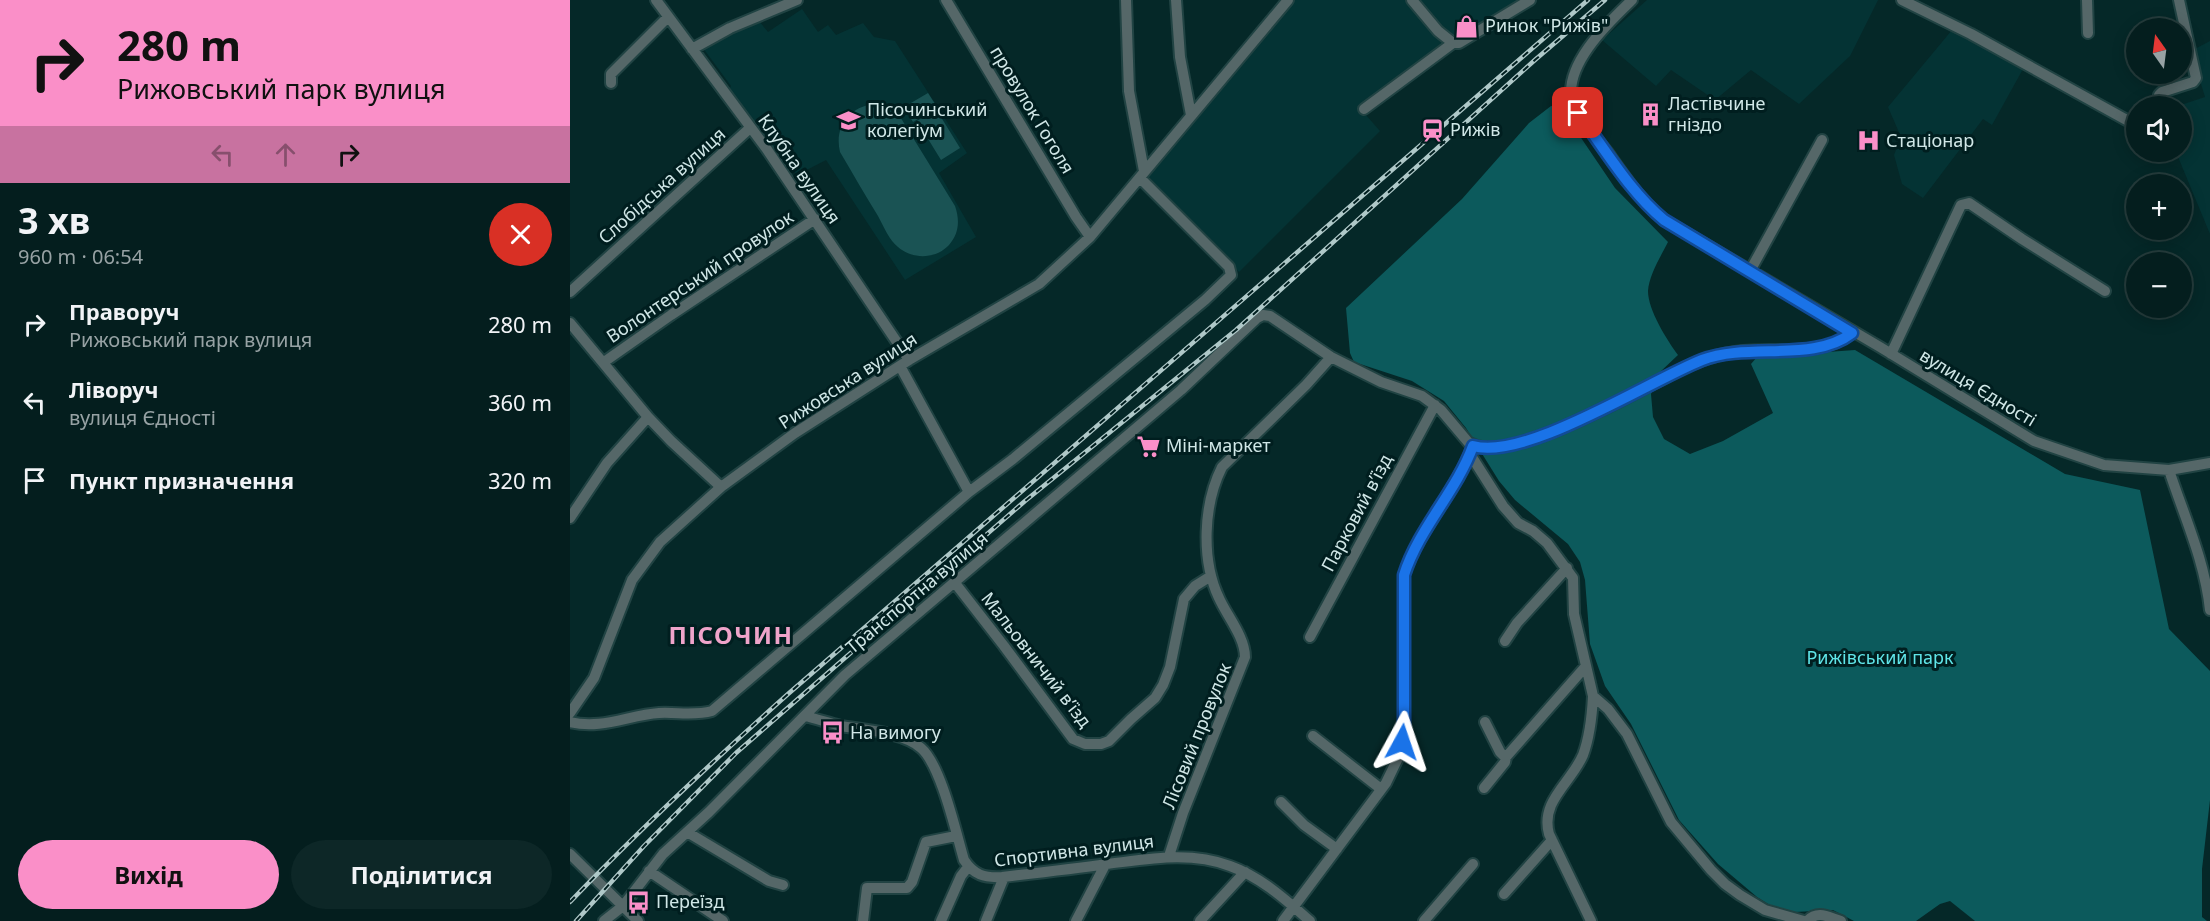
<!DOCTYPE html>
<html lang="uk">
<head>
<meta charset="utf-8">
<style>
	:root { --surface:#041e1e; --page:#0d2727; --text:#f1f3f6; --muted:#97a2a4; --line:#253c3c; --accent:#fa8fc8 }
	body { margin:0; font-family:"Noto Sans",sans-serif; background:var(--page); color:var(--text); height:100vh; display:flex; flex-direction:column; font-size:22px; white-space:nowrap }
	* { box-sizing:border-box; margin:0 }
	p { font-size:20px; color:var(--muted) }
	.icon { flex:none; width:33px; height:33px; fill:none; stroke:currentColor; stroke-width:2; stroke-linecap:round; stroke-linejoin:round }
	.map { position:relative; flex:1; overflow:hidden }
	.sheet { display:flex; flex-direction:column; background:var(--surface); width:570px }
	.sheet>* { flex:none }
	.banner { background:#fa8fc8; color:#111; overflow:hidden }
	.needle { width:39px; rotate:346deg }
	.buttons { position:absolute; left:1556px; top:18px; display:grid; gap:12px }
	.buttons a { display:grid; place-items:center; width:66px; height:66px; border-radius:50%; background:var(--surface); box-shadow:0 3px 15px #0003,0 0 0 2px var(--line); font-size:30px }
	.pin { position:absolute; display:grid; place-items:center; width:51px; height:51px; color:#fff; margin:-26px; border-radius:12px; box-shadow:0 3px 9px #0006 }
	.me { position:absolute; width:66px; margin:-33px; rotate:5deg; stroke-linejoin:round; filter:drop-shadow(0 0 4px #0008) }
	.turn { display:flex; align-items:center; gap:21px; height:126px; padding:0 18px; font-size:27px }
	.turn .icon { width:78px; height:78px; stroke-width:2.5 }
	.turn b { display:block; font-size:42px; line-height:51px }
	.lanes { display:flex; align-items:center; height:57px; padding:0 18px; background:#0003; justify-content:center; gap:30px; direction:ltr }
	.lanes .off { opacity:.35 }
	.round { display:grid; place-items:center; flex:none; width:63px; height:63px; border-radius:32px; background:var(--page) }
	.summary { display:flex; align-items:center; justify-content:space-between; height:102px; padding:0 18px }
	h1 { font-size:36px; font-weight:700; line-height:45px }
	.cta { display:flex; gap:12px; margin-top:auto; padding:12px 18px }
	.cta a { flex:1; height:69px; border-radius:36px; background:var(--accent); color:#111; font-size:24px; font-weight:700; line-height:69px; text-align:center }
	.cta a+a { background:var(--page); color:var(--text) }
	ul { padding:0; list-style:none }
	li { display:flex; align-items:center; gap:18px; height:78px; padding:0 18px }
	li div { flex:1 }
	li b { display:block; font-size:22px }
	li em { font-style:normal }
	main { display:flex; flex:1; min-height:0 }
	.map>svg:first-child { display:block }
	.built { fill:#043334 }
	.green { fill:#1a5354 }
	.forest { fill:#0c5a5c }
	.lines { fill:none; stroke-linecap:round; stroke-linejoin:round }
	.minor-casing { stroke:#214343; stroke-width:14 }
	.minor { stroke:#556768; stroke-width:10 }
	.rail-casing { stroke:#afc8c8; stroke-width:4.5 }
	.rail { stroke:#001e1f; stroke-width:2; stroke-dasharray:7; stroke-linecap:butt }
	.route-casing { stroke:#114b97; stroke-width:15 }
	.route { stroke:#1a73e8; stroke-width:10 }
	.labels { text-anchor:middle; stroke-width:6; stroke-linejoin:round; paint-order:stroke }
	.poi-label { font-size:18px; fill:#d0e7e7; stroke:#001e1f; text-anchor:start }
	.street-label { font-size:18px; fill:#d0e7e7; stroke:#001e1f }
	.park-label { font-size:18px; fill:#5fe5e8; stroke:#001e1f }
	.district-label { font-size:24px; font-weight:bold; letter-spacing:1.5px; fill:#efa4ca; stroke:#001e1f }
</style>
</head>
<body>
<main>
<section class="sheet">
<div class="banner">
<div class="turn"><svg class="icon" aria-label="right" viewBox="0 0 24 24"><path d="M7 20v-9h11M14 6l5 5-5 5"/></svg><div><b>280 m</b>Рижовський парк вулиця</div></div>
<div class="lanes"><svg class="icon off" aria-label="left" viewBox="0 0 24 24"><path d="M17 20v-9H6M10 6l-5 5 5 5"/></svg><svg class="icon off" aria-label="ahead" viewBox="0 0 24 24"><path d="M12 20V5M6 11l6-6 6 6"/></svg><svg class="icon" aria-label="right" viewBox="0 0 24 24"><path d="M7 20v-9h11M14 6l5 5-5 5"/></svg></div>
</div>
<div class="summary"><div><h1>3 хв</h1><p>960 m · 06:54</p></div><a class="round" style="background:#d93025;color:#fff"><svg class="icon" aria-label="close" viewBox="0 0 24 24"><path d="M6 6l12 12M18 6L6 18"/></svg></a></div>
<ul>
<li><svg class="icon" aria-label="right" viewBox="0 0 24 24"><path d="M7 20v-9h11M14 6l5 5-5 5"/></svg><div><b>Праворуч</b><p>Рижовський парк вулиця</p></div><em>280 m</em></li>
<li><svg class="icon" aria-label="left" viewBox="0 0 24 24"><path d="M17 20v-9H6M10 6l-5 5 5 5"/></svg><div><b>Ліворуч</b><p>вулиця Єдності</p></div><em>360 m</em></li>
<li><svg class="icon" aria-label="arrive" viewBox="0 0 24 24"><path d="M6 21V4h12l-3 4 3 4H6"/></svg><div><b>Пункт призначення</b></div><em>320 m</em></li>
</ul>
<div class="cta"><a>Вихід</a><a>Поділитися</a></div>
</section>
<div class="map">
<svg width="1640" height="921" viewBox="0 0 1640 921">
	<rect width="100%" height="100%" fill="#052828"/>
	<!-- built -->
	<path class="built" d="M723,0H952L898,35L795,114L810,131L669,272L577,175Z
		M1077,0H1308L1280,56L1229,104L1181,70L1145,100L1101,70L1086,86L1032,40Z
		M232,9L248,32L258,25L266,35L293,23L304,37L325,41L397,153L369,173L406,237L335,280L256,160L227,175L212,151L205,153L159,89L161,86L133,48L183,21H189L198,32Z
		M1382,30L1453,69L1422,125L1413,119L1353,198L1332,184L1324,155L1331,137L1318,107Z
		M1640,41V234L1606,152H1611V106H1608L1635,97L1621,51Z"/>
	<!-- green -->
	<path class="green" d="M358,93L367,107L343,122L334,107Z
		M304,104L317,107L329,115L385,206C390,220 389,234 379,245C366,259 343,260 328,247C319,240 314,227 308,216C295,195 283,174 270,152C264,127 279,107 304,104Z
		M366,109L390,148L371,160L347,121Z"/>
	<!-- forest -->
	<path class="forest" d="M981,106L986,107L1001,123L1045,188L1098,242C1091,256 1079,275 1078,291C1078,310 1097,340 1108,355L1089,373L1081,394L1083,417L1094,439L1120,454L1153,441L1203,413L1181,364L1187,357L1285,350L1495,474L1570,490L1599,629L1640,671V800L1632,869V917L1637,921H1405L1380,901L1370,904L1346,921H1284L1263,910L1225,912L1206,909L1187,897L1148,864L1109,820L1061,724L1035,686L1020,644L1015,580L1010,562L998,544L945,500L929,481L896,428L874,401L842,381L784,362L780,353L776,308L892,199L959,123Z"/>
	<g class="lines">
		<defs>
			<path id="minor" d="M86,0L196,148L339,360
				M376,0L506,217L520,237
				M556,0L559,91L574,171
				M606,0L610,57L621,115
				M842,0L868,31L883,43
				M1062,0C1038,23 991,67 1003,104C1009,122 1027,138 1038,153C1055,177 1071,201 1094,220L1310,347L1464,441L1534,465L1599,470L1640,463
				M1332,0L1401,34L1562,123H1566
				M1517,0L1518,33
				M122,49L160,28L227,0
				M41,83V74L98,17
				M1588,106L1589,95L1592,92L1623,82L1626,78L1609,0
				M794,109L883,43H889L960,0
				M1180,271L1252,140
				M0,292L180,128
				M0,323L78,417L101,441L151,487
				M1321,354L1391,205L1399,203L1452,239L1535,291
				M34,362L101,315L245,219
				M330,366L399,492
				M900,454L933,506L948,523L963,531L977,543L1003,578L1004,614L1023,696L1038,709L1057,734L1101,822L1141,870L1155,884L1170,895L1195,910L1234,921
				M1599,470C1614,516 1635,561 1640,610
				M0,518L37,463L78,417
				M385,583L434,646L503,739L515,744H531L539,741L561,719L585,698L593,685L600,667L614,599L625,586L641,576
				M740,637L865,405
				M935,641L947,623L997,568
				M0,713L24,678L62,580L90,542L151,487L225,433L339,360L469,284L520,237L718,0
				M235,716C247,719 259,723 271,726C294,730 333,732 351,748C371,765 386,833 394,860C404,875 414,878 432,877C467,873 502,869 537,864C579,859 620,851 660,866C691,877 716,900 740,921
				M0,722C31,730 59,715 89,713C107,712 124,716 142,711L399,492L443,459L635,300L661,275L659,267L570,178
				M915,722L930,752L936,758
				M743,736L811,789
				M914,788L935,762L936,757L1016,666
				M711,802L734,825L767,849
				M117,832L199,881L213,885
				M0,854L68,921
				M599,856L613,813L675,657C675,637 657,616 649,598C631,560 633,505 652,467L736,385L761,357
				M79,871L153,921
				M934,894L982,840
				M34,921L53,906L93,854L139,812L275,675L611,390L687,318L693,315L700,316L761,357L811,382L852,396L871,410L898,442C935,468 1066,392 1104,373C1125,362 1148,353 1173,351C1209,348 1252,357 1282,333
				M293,921L297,888H337L342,882L356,842L386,836
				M371,921L391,876L398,867
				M416,921L434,877
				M506,921L535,865
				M630,921L675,872
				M713,921L816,783L829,756L834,728V575C849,529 885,493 902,448
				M854,921L903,864
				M1021,921L979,834C970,801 1001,783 1013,755C1020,736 1022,716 1023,696
				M1237,921C1248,910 1258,917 1271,921"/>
		</defs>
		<!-- minor casing -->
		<use href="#minor" class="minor-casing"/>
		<!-- minor -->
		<use href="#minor" class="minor"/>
		<defs>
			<path id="rail" d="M0,902C70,829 143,761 218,694L1018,0
				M6,921L74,846L166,753L455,501L666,330L966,59L1035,0"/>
		</defs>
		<!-- rail casing -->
		<use href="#rail" class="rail-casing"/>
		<!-- rail -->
		<use href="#rail" class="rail"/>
	</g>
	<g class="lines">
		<defs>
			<path id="route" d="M832,742L834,728V575C849,528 886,492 903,446C955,461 1079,381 1132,360C1179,342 1243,363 1282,333L1094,220C1059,191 1035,149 1008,113"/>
		</defs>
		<!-- route casing -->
		<use href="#route" class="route-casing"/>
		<!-- route -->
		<use href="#route" class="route"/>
	</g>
	<!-- icons -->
	<defs>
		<symbol id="shop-bare" viewBox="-9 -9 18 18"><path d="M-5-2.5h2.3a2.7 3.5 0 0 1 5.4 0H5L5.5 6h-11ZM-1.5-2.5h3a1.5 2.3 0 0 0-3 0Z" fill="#fa8fc8" stroke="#001e1f" stroke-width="2.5" paint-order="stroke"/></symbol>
		<symbol id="building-bare" viewBox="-9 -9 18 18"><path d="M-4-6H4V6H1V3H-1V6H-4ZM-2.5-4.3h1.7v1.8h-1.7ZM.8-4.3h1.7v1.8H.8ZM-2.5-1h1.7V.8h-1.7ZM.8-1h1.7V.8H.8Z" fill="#fa8fc8" stroke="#001e1f" stroke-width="2.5" paint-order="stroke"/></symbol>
		<symbol id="school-bare" viewBox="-9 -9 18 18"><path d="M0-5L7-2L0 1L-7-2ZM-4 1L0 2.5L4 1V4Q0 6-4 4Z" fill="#fa8fc8" stroke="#001e1f" stroke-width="2.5" paint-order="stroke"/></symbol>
		<symbol id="station-bare" viewBox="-9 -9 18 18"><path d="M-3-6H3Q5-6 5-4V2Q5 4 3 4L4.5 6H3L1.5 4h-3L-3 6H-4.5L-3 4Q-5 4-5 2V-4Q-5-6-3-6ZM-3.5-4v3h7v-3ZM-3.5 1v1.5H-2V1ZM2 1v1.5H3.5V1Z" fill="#fa8fc8" stroke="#001e1f" stroke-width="2.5" paint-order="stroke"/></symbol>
		<symbol id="hospital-bare" viewBox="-9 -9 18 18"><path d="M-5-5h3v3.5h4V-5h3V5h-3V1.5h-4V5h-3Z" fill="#fa8fc8" stroke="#001e1f" stroke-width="2.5" paint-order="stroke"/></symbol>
		<symbol id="supermarket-bare" viewBox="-9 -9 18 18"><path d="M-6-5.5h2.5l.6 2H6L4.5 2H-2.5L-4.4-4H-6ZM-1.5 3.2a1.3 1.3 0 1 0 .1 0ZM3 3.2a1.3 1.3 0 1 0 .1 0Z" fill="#fa8fc8" stroke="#001e1f" stroke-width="2.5" paint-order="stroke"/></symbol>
		<symbol id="bus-bare" viewBox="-9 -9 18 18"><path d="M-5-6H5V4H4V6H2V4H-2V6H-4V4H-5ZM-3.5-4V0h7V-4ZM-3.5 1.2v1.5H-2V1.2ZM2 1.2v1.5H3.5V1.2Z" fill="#fa8fc8" stroke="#001e1f" stroke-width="2.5" paint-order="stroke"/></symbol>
	</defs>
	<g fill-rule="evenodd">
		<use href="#shop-bare" x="880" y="10" width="33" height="33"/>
		<use href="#building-bare" x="1064" y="98" width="33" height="33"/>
		<use href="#school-bare" x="262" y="104" width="33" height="33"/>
		<use href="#station-bare" x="846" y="114" width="33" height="33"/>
		<use href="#hospital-bare" x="1282" y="124" width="33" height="33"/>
		<use href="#supermarket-bare" x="562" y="430" width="33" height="33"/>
		<use href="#bus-bare" x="246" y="716" width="33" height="33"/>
		<use href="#bus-bare" x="52" y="886" width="33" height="33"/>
	</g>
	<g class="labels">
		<!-- poi labels -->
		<g class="poi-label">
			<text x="915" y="32">Ринок "Рижів"</text>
			<text x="1098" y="110">Ластівчине<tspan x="1098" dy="21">гніздо</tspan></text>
			<text x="297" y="116">Пісочинський<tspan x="297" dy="21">колегіум</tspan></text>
			<text x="880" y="136">Рижів</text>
			<text x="1316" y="147">Стаціонар</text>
			<text x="596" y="452">Міні-маркет</text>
			<text x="280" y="739">На вимогу</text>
			<text x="86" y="908">Переїзд</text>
		</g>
		<!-- street labels -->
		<g class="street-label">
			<text transform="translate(462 110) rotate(59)" y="6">провулок Гоголя</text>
			<text transform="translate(229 169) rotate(55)" y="6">Клубна вулиця</text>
			<text transform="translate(92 186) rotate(-42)" y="6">Слобідська вулиця</text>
			<text transform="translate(130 277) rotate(-34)" y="6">Волонтерський провулок</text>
			<text transform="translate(278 381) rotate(-33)" y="6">Рижовська вулиця</text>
			<text transform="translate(1408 388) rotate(31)" y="6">вулиця Єдності</text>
			<text transform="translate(787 513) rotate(-62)" y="6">Парковий в’їзд</text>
			<text transform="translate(347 593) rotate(-40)" y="6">Транспортна вулиця</text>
			<text transform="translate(466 660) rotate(52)" y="6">Мальовничий в’їзд</text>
			<text transform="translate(627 736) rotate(-68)" y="6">Лісовий провулок</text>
			<text transform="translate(504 851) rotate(-7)" y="6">Спортивна вулиця</text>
		</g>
		<!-- park labels -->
		<g class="park-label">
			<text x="1310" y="664">Рижівський парк</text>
		</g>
		<!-- district labels -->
		<g class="district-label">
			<text x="161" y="644">ПІСОЧИН</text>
		</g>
	</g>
</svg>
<div class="buttons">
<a><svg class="needle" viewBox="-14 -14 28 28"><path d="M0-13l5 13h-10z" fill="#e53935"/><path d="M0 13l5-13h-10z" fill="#97a2a4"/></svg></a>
<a><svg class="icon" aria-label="sound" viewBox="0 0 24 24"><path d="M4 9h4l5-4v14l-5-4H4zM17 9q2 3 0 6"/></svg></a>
<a>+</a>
<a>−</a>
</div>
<div class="pin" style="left:1008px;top:113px;background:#d93025"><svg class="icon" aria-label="arrive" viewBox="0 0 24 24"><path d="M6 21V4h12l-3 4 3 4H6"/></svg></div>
<svg class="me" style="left:832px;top:742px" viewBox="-20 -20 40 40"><path d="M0-17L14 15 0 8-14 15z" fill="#1a73e8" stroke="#fff" stroke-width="4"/></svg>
</div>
</main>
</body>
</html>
